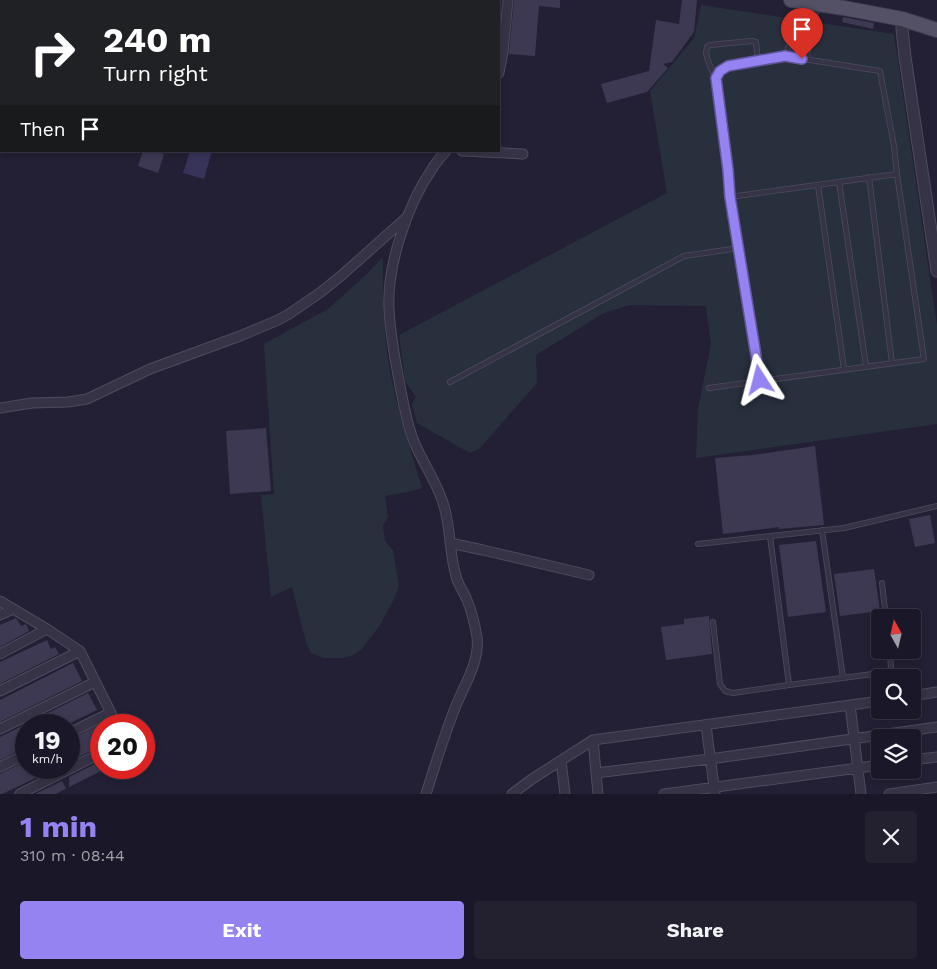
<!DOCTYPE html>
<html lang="en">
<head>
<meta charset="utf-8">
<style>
	:root { --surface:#1a1828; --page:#232130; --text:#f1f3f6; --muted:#9fa0a8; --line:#383745; --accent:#9683f2 }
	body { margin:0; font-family:"Work Sans",sans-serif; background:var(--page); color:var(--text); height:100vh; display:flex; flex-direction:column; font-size:19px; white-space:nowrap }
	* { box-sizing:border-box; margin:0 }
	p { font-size:16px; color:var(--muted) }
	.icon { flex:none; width:28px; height:28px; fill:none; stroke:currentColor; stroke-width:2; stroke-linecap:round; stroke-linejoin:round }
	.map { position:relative; height:794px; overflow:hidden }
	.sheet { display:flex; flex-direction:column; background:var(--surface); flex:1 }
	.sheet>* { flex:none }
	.top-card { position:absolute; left:0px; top:0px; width:500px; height:152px; box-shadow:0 2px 8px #0003,0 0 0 1px var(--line); background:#202124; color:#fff; overflow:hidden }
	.needle { width:32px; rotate:352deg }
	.buttons { position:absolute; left:871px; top:609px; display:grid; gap:10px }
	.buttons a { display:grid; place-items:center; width:50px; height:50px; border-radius:5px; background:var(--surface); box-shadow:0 2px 8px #0003,0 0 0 1px var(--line); font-size:25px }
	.speed { position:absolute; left:15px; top:714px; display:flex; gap:10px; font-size:25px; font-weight:700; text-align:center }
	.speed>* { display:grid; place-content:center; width:65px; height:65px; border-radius:50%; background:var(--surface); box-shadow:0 2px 8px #0003,0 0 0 1px var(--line); line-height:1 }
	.speed small { font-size:12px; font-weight:400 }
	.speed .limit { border:8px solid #d22; background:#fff; color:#111 }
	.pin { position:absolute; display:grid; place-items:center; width:42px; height:42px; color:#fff; margin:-51px -21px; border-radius:50% 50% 50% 0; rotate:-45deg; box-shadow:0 0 5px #0007 }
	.pin .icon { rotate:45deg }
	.me { position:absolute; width:55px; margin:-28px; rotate:351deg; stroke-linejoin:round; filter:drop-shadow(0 0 4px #0008) }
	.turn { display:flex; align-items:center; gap:18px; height:105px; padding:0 20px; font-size:22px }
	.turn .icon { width:65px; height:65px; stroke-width:2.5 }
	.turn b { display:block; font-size:35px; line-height:42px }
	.then { display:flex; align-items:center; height:48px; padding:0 20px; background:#0003; gap:10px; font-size:19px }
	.round { display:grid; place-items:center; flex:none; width:52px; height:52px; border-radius:5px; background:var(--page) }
	.summary { display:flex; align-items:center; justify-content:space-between; height:85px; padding:0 20px }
	h1 { font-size:30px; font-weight:700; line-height:38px; color:var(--accent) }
	.cta { display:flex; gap:10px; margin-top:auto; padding:10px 20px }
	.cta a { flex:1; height:58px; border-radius:5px; background:var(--accent); color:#fff; font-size:20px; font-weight:700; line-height:58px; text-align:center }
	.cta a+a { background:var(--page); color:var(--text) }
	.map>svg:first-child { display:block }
	.green { fill:#28303d }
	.water { fill:#383359 }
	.building { fill:#3d3953 }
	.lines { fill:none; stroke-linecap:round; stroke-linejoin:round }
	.service-casing { stroke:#4e4b5e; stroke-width:6 }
	.minor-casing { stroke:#4e4b5e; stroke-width:11 }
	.tertiary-casing { stroke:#4e4b5e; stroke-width:13 }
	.primary-casing { stroke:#3c3a4c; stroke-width:16 }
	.service { stroke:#363346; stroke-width:4.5 }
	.minor { stroke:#363346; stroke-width:9 }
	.tertiary { stroke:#363346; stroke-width:11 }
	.primary { stroke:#545166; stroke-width:14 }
	.route-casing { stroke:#62559d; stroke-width:12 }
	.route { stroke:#9683f2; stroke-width:9 }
</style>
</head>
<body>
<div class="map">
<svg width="937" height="794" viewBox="0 0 937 794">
	<rect width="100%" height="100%" fill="#232035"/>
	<!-- green -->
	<path class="green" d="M701,5L894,34L937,325V424L696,458L698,409L711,344L706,306L629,305L604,313L536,355L537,383L480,448L470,453L417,423L412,404L416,397L405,381L399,335L667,193L650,91L694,38Z
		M383,257C383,293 383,329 389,365C396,407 410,447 422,488L412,491L385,496L388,517L383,526L385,541L393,550L399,587L393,601L380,625L361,650L353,655L343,658H324L311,653L306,642L292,587L271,597L261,495L274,494L264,344L328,309L366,275Z"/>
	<!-- water -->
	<path class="water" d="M190,151H212L204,179L183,173Z"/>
	<!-- building -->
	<path class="building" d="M514,0H560V8L539,6L535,56L509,54Z
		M682,0H697L694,32L672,62L663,64L668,68L647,92L607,103L601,84L649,71L656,20L679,24Z
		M843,17L874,23L873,29L842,22Z
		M143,151H154L164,154L158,173L138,166Z
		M266,428L271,491L230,494L226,431Z
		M815,446L824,525L779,529V527L723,534L715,458L753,455Z
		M930,515L935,543L915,547L909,519Z
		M816,541L826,612L788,617L779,545Z
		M874,569L880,611L840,616L834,574Z
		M709,616L712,654L666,660L661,627L684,624V619Z
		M16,618L21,626L26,624L29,631L0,647V625Z
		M47,640L51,649L55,647L59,654L0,684V662Z
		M73,663L82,681L0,722V700Z
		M88,693L97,710L66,725H26V747L0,760V737Z
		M101,724V746L69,762V740Z
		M26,761V768H57L2,794H0V774Z
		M101,761V771L69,787V777Z
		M62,781L66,788L65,789L56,794H35Z"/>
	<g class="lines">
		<defs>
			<path id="service" d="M785,56L793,36L802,3
				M807,59L809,38L817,7
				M758,61L756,42L751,41L710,45L707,47L706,53L708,61L716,79L728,169L730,197L760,380
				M869,177L892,363
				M839,182L866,366
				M818,185L844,369
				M730,197L897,174
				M450,382L684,256L739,248
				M709,388L924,359L897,174L894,146L880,71L785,56L728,66L720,71L716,79
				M822,530L843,678
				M698,544L844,528L937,506
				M882,583L886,618
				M713,622L720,684L725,691L733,693L789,685L770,536
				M789,685L888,672L891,670L890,650"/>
			<path id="minor" d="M326,1L327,0
				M499,73L503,52L508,0
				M462,151L523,154
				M0,408L32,403L68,402L87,399L150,369L240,336L278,320L289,314L321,292L342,275L407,217
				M450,543L483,550L589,575
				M0,601L47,629L80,651L117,725
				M0,615L13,609
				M0,654L47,629
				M0,691L80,651
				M912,696L937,692
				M850,705L861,794
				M706,725L715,794
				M0,729L95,682
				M69,733L110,713
				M593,740L598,794
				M912,760L937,757
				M561,761L565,794
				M0,767L26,754
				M596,773L710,759L937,727
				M20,794L101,753
				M426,794C435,765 444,736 455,708C464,685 480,662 477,637C475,625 472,612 467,600C464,592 458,585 456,576C449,553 451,529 444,506C438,484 424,465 415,444C407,426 404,405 400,386C395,360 390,334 389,308C387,264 408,204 432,169C436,162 441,157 446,151
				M512,794L532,779L593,740L880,701
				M664,794L880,765
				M889,794L937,787"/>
			<path id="tertiary" d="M902,19V29L905,57L937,271"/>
			<path id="primary" d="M791,0L844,8L902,19L937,30"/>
		</defs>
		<!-- service casing -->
		<use href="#service" class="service-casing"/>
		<!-- minor casing -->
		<use href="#minor" class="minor-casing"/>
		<!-- tertiary casing -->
		<use href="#tertiary" class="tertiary-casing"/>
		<!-- primary casing -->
		<use href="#primary" class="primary-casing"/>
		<!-- service -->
		<use href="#service" class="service"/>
		<!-- minor -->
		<use href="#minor" class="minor"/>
		<!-- tertiary -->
		<use href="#tertiary" class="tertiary"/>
		<!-- primary -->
		<use href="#primary" class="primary"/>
	</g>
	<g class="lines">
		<defs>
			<path id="route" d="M760,380L730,197L728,170L716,78L720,71L728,66L785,56L802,59"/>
		</defs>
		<!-- route casing -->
		<use href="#route" class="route-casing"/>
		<!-- route -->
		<use href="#route" class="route"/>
	</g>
</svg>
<div class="buttons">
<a><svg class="needle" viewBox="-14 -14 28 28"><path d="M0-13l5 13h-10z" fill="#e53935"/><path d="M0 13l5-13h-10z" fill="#9fa0a8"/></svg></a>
<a><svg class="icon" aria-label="search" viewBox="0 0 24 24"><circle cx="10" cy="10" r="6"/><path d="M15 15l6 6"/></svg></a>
<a><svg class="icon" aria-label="layers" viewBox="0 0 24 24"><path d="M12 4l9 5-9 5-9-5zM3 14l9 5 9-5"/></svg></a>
</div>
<div class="speed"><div>19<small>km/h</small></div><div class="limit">20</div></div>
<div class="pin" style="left:802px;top:59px;background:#d93025"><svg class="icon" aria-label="arrive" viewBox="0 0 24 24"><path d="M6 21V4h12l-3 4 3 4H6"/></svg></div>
<svg class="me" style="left:760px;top:380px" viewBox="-20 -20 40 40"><path d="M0-17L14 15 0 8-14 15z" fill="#9683f2" stroke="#fff" stroke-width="4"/></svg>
<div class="top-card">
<div class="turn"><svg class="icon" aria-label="right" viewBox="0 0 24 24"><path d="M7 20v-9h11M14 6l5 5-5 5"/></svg><div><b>240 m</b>Turn right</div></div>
<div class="then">Then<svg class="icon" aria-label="arrive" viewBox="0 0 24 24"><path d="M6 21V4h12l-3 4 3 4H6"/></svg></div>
</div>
</div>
<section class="sheet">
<div class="summary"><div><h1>1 min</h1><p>310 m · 08:44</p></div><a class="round"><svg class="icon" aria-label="close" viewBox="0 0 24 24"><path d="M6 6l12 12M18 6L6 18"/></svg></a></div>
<div class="cta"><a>Exit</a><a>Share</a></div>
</section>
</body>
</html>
